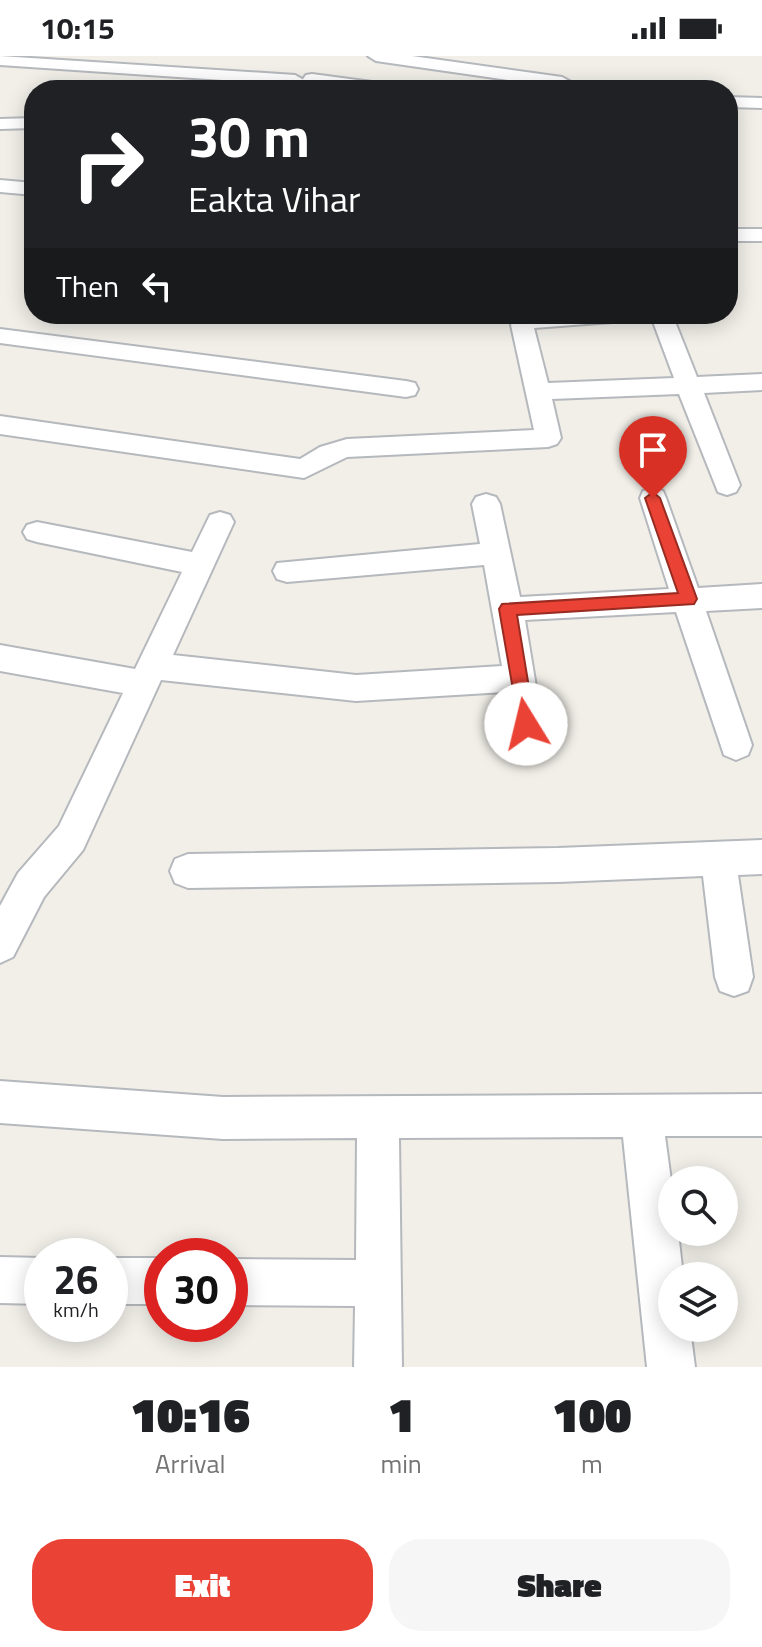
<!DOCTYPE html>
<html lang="en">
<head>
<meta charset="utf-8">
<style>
	:root { --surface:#fff; --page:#f6f6f6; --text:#202124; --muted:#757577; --accent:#ea4335 }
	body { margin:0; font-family:"Titillium Web",sans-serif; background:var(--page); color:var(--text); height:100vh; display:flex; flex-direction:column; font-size:30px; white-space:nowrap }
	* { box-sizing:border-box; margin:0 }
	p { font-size:26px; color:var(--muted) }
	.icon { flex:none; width:44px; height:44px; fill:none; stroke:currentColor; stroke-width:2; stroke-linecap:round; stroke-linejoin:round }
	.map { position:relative; height:1311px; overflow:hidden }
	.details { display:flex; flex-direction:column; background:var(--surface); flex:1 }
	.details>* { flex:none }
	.top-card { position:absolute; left:24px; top:24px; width:714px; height:244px; border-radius:32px; box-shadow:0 4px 20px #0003; background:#202124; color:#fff; overflow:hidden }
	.buttons { position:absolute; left:658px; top:1110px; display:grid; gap:16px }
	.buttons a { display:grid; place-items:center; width:80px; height:80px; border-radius:50%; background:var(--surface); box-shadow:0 4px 20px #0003; font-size:40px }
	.speed { position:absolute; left:24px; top:1182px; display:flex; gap:16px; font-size:40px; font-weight:700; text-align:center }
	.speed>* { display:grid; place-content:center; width:104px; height:104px; border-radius:50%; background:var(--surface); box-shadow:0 4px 20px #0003; line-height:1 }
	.speed small { font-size:20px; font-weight:400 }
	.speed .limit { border:12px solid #d22; background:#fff; color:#111 }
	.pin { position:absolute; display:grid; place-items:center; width:68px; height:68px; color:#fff; margin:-82px -34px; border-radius:50% 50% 50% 0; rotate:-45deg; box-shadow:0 0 8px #0007 }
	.pin .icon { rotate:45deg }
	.me { position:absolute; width:88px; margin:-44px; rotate:351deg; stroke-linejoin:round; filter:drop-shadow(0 0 6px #0008) }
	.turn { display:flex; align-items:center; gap:28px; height:168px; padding:0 32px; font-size:36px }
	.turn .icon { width:104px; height:104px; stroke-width:2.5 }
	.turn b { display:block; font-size:56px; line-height:68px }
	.then { display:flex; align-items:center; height:76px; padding:0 32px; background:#0003; gap:16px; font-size:30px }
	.eta { display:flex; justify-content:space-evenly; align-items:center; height:136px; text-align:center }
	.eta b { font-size:48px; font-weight:800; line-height:56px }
	.button { display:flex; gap:16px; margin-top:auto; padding:16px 32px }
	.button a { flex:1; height:92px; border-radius:32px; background:var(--accent); color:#fff; font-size:32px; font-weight:800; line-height:92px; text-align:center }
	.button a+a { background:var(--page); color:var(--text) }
	.status { display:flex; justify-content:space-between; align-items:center; height:56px; padding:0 40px; background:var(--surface); direction:ltr }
	.status svg { height:22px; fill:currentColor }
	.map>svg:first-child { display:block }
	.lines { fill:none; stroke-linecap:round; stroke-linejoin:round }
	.minor-casing { stroke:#b5b8bc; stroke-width:4 }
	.minor { fill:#fff; fill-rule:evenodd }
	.route { fill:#ea4335; stroke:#982c22; stroke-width:2 }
</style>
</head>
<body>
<div class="status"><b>10:15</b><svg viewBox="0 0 49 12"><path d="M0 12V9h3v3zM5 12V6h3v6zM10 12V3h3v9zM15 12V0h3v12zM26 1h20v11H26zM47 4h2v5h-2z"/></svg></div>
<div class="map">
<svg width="762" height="1311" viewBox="0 0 762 1311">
	<rect width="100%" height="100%" fill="#f1efe8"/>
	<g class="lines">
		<defs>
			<path id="minor" d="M0,0L295,19L304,24L295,29L0,9Z
				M368,0H412L562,21L571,26L567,34H549L551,30L376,5Z
				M312,18L395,29L404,34H356L306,27L303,23L306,19Z
				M728,41L762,42V52L728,51Z
				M34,62V72L0,73V63Z
				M0,124L34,127V139L0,136Z
				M728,173H762V185H728Z
				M672,258L697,321L762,318V334L704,337L740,429L736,436L727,439L718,436L679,338L552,343L561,382L557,388L548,391L347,401L304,422L0,378V360L300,403L320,391L347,383L534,374L511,269L516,261L538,258ZM652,263L674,322L548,327L534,272Z
				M0,273L406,325L415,327L418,333L415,339L406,341L0,287Z
				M653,432L663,435L666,442L698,532L762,528V552L706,555L752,689L748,699L736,704L724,699L676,556L525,564L546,691L542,701L530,706L518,701L514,691L505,636L356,645L161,624L83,794L44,841L13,901L0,907V850L18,817L59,770L123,637L0,615V589L135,613L182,516L37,486L27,483L23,476L27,469L37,466L192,496L210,459L220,456L230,459L234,466L173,599L356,619L502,610L484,509L287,526L277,523L273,515L277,507L480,488L472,448L476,441L486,438L496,441L500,448L520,541L669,533L640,442L643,435Z
				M762,784V818L738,819L753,921L748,935L734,940L720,935L715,921L703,820L558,826L188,832L175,827L170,815L175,803L188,798L558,792Z
				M0,1025L223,1041L762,1038V1080H665L672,1132V1176H678L683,1220H672V1272H690L695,1311H647L623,1081L399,1082L402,1311H354L355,1250L230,1249V1203L356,1204L357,1082L223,1083L0,1067Z
				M0,1201L42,1202V1248L0,1247Z
				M110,1202H162V1248H110Z"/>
		</defs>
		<!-- minor casing -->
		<use href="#minor" class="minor-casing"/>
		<!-- minor -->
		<use href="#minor" class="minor"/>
	</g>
	<!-- route -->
	<path class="route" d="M653,436L660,442L697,543L694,548L517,559L535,668L533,674H520L499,553L502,548L678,537L645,442Z"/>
</svg>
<div class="buttons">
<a><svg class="icon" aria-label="search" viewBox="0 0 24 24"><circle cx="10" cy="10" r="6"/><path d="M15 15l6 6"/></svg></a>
<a><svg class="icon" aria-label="layers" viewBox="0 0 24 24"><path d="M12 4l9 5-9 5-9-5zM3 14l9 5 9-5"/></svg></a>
</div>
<div class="speed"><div>26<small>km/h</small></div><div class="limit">30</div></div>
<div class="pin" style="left:653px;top:442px;background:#d93025"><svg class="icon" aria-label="arrive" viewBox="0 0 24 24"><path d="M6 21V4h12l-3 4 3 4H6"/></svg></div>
<svg class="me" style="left:526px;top:668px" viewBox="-20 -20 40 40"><circle r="19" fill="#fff"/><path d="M0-13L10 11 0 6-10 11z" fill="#ea4335"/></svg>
<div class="top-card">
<div class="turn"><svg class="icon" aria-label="right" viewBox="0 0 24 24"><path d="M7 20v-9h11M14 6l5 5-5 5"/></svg><div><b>30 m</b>Eakta Vihar</div></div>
<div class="then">Then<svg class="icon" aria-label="left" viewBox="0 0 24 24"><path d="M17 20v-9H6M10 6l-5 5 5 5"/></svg></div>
</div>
</div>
<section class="details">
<div class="eta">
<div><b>10:16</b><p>Arrival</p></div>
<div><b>1</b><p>min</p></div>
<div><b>100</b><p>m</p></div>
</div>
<div class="button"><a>Exit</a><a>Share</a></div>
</section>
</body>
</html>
